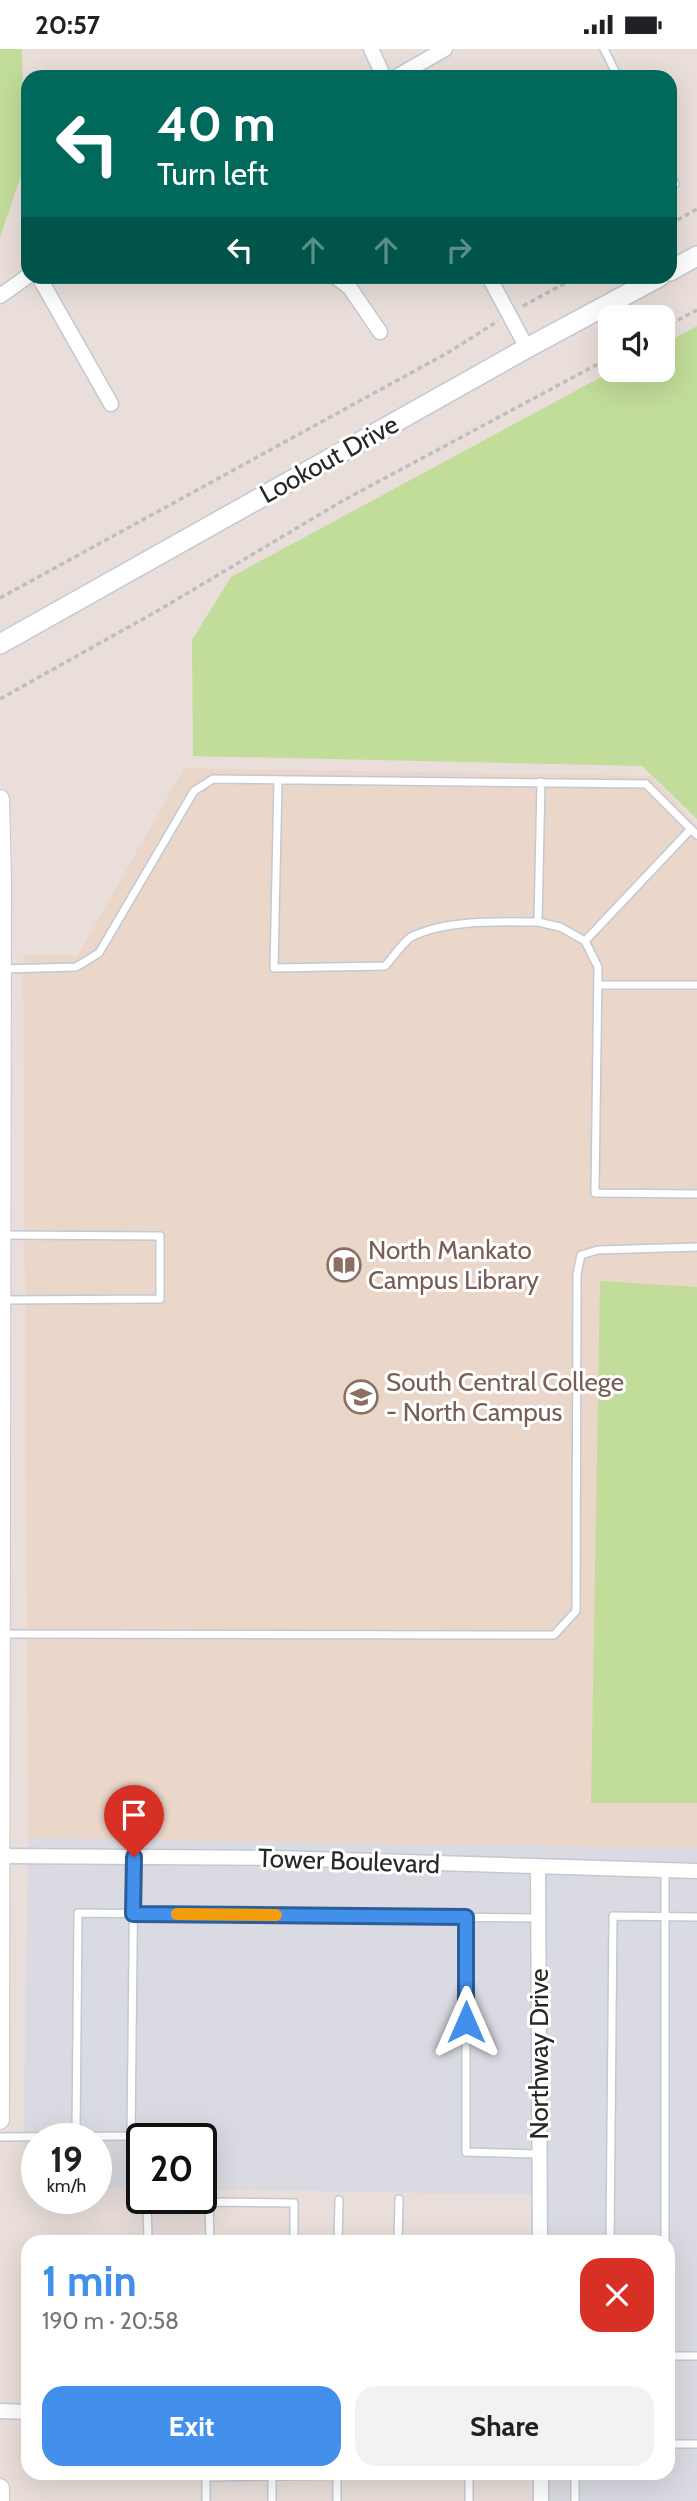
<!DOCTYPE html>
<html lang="en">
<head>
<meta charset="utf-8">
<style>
	:root { --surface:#fff; --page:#f2f2f2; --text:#202124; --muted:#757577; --accent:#4390ec }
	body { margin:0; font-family:Cabin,sans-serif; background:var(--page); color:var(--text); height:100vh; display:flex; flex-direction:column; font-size:26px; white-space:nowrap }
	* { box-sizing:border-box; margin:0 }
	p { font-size:23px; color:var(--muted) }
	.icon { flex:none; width:38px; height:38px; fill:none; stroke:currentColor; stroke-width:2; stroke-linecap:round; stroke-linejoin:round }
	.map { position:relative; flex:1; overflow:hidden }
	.drawer { position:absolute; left:21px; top:2186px; width:654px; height:245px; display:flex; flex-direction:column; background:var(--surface); border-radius:21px; box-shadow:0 7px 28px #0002 }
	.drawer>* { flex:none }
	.hud { position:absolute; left:21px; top:21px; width:656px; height:214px; border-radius:21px; box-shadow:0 7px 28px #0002; background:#00695c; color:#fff; overflow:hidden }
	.tools { position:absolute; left:598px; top:256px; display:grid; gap:14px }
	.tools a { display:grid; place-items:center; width:77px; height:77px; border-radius:14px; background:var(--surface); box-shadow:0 7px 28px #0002; font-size:35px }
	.speed { position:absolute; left:21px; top:2074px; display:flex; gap:14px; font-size:35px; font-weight:700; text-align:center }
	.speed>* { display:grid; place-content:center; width:91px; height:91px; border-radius:50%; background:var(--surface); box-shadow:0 7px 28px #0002; line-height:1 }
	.speed small { font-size:18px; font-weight:400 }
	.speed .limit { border:4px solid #111; border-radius:10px; background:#fff; color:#111 }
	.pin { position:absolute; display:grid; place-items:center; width:60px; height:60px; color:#fff; margin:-72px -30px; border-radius:50% 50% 50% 0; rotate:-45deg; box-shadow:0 0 7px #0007 }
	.pin .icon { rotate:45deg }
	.me { position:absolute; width:77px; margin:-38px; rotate:0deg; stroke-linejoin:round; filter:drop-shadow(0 0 5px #0008) }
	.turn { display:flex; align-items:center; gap:24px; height:147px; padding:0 21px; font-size:32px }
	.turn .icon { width:91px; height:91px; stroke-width:2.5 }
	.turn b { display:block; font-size:49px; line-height:60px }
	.lanes { display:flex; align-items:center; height:66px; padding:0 21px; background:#0003; justify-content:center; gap:35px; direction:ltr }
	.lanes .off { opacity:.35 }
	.round { display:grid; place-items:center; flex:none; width:74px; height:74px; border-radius:21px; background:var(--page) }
	.head { display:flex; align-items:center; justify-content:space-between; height:119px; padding:0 21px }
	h1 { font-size:42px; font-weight:700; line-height:52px; color:var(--accent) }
	.cta { display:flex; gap:14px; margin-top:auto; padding:14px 21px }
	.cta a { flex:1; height:80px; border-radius:21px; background:var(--accent); color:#fff; font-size:28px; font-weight:700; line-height:80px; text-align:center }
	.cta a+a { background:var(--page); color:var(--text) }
	.status { display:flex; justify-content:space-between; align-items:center; height:49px; padding:0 35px; background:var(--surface); direction:ltr }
	.status svg { height:19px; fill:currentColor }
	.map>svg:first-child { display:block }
	.industrial { fill:#dadae2 }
	.education { fill:#ead7ca }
	.green { fill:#c2dc99 }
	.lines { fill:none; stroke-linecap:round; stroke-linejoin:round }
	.service-casing { stroke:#c2c9d1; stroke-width:10 }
	.minor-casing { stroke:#c2c9d1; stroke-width:17 }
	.tertiary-casing { stroke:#c2c9d1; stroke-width:20 }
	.secondary-casing { stroke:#c2c9d1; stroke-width:22 }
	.path { stroke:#bebebe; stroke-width:3.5; stroke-dasharray:5 3.5; stroke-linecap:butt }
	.service { stroke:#fff; stroke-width:7 }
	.minor { stroke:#fff; stroke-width:14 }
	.tertiary { stroke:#fff; stroke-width:18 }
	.secondary { stroke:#fff; stroke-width:19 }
	.route-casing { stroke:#2c5e99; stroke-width:18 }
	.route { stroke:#4390ec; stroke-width:12 }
	.slow { stroke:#f59e0b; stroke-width:12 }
	.labels { text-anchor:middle; stroke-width:6; stroke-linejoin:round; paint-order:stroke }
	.street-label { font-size:26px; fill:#272727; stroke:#fff }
	.education-label { font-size:26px; fill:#785e54; stroke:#fff; text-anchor:start }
</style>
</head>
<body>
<div class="status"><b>20:57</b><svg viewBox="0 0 49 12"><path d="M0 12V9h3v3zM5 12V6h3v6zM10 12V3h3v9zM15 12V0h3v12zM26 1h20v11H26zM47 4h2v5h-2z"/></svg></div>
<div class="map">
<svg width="697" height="2452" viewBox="0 0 697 2452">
	<rect width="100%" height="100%" fill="#e9deda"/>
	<!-- industrial -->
	<path class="industrial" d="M28,1789L697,1799V2452H543L544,2424H668V2193H547L548,2146L201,2140V2090H142V2139H96V2090H37V2138H23Z"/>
	<!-- education -->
	<path class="education" d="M184,719L651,727L697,777V1799L28,1789L23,906H78Z"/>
	<!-- green -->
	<path class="green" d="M0,0H22L25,115L0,188Z
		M697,277V770L642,717L193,707L192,591L231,528L616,320H663V295Z
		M600,1232L697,1238V1754H591Z"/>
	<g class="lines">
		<defs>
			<path id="service" d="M604,0L618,28
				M670,126L675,135
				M278,731L274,919L385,917C393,909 402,894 411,888C447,870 499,873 538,873L541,733
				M538,873L560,878L585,892L691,780
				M585,892L598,918L595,1144L697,1145
				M3,920L76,918L99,904L194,742L213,730L646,735L697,786
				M598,936H697
				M2,1186L160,1187V1250L4,1251
				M3,1585L554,1586L576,1562L577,1225L581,1206L598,1201L697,1198
				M466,1869V2103L539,2105
				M76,2087L78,1864L538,1869
				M0,2088L131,2087L134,1808
				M147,2149L148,2193
				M210,2193L209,2153L294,2154V2193
				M338,2193L339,2151
				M398,2193L399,2150
				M610,2193L613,1867L697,1868
				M665,2193V1822
				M668,2307H697
				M668,2395H697
				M272,2424V2452
				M206,2452V2428L337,2426V2452
				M469,2452V2424
				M575,2452V2424"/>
			<path id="minor" d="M371,0L384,28
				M396,28L445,0
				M39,228L111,355
				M336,228L350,239L380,283
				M489,228L527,299
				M0,247L28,227
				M0,1807L276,1809L697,1822
				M538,1817L540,2193
				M0,2362L28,2363
				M541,2424V2452"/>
			<path id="tertiary" d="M0,750L2,830L0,2071
				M0,2439V2452"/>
			<path id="secondary" d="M670,222L697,207
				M0,595L527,299L659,228"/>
		</defs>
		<!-- service casing -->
		<use href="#service" class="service-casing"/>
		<!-- minor casing -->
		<use href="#minor" class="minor-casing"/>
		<!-- tertiary casing -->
		<use href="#tertiary" class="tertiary-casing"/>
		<!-- secondary casing -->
		<use href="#secondary" class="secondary-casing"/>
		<!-- path -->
		<path class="path" d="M670,175L697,160
			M523,257L576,228
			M663,279L697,261
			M0,549L449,303L498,272
			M0,650L159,561L344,451L611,308"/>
		<!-- service -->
		<use href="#service" class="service"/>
		<!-- minor -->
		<use href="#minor" class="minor"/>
		<!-- tertiary -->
		<use href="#tertiary" class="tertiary"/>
		<!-- secondary -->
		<use href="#secondary" class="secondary"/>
	</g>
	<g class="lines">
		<defs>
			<path id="route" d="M134,1808L133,1865L466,1868V1973"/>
		</defs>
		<!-- route casing -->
		<use href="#route" class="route-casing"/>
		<!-- route -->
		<use href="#route" class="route"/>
		<!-- slow -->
		<path class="slow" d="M177,1865L276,1866"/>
	</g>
	<!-- icons -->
	<defs>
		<symbol id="library-ring" viewBox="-11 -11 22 22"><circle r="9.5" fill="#fff" stroke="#8d6e63" stroke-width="1.5"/><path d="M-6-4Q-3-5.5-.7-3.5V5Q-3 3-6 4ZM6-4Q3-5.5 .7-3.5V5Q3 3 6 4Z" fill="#8d6e63"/></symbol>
		<symbol id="university-ring" viewBox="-11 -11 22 22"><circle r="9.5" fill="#fff" stroke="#8d6e63" stroke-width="1.5"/><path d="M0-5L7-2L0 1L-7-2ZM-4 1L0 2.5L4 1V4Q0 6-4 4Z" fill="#8d6e63"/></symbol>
	</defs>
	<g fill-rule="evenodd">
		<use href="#library-ring" x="325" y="1197" width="38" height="38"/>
		<use href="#university-ring" x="342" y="1329" width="38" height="38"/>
	</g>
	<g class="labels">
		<!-- street labels -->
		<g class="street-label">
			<text transform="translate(329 410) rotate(-29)" y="9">Lookout Drive</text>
			<text transform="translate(349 1812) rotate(2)" y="9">Tower Boulevard</text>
			<text transform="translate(539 2005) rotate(-90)" y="9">Northway Drive</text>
		</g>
		<!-- education labels -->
		<g class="education-label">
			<text x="368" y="1210">North Mankato<tspan x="368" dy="30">Campus Library</tspan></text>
			<text x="386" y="1342">South Central College<tspan x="386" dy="30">- North Campus</tspan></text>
		</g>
	</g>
</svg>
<div class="tools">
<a><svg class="icon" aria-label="sound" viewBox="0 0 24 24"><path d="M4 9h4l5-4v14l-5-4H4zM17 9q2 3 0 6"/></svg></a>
</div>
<div class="speed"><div>19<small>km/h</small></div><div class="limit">20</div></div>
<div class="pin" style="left:134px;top:1808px;background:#d93025"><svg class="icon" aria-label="arrive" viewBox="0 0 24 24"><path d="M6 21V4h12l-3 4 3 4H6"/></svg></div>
<svg class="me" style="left:466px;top:1973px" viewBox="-20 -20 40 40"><path d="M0-17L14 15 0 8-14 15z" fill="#4390ec" stroke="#fff" stroke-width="4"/></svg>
<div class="hud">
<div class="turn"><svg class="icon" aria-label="left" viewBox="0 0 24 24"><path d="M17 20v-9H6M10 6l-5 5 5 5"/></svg><div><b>40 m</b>Turn left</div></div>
<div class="lanes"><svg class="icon" aria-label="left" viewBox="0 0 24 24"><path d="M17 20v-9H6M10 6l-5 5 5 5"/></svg><svg class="icon off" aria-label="ahead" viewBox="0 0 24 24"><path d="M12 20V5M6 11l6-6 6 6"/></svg><svg class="icon off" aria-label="ahead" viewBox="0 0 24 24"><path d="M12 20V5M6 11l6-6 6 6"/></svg><svg class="icon off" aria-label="right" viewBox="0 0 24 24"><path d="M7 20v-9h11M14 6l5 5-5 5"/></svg></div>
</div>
<section class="drawer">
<div class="head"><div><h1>1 min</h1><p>190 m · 20:58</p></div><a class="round" style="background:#d93025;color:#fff"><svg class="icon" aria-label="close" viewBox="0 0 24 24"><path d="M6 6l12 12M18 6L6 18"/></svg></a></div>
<div class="cta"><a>Exit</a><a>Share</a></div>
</section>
</div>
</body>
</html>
